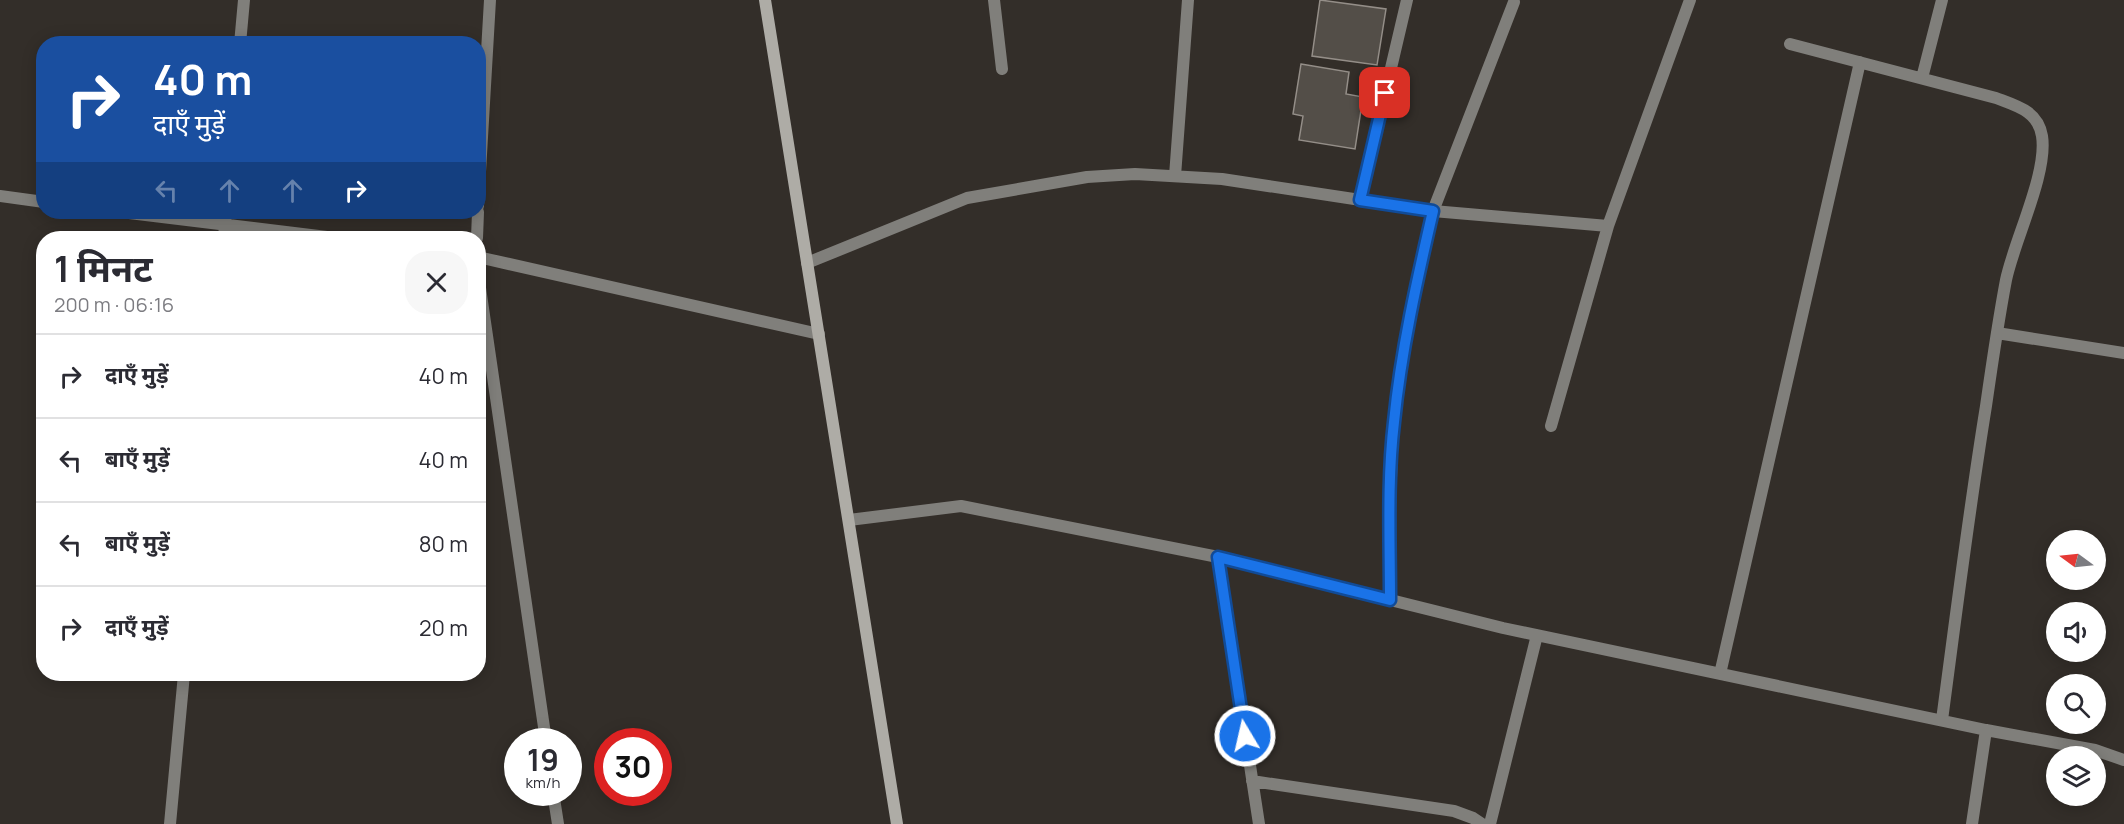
<!DOCTYPE html>
<html lang="hi">
<head>
<meta charset="utf-8">
<style>
	:root { --surface:#fff; --page:#f7f7f7; --text:#2b2b33; --muted:#7c7c81; --line:#e1e1e2 }
	body { margin:0; font-family:Manrope,"Noto Sans Devanagari",sans-serif; background:var(--page); color:var(--text); height:100vh; display:flex; flex-direction:column; font-size:22px; white-space:nowrap }
	* { box-sizing:border-box; margin:0 }
	p { font-size:20px; color:var(--muted) }
	.icon { flex:none; width:33px; height:33px; fill:none; stroke:currentColor; stroke-width:2; stroke-linecap:round; stroke-linejoin:round }
	.map { position:relative; flex:1; overflow:hidden }
	.details { position:absolute; left:36px; top:231px; width:450px; height:450px; display:flex; flex-direction:column; background:var(--surface); border-radius:24px; box-shadow:0 3px 15px #0003 }
	.details>* { flex:none }
	.hud { position:absolute; left:36px; top:36px; width:450px; height:183px; border-radius:24px; box-shadow:0 3px 15px #0003; background:#1a4fa0; color:#fff; overflow:hidden }
	.needle { width:39px; rotate:285deg }
	.tools { position:absolute; left:2046px; top:530px; display:grid; gap:12px }
	.tools a { display:grid; place-items:center; width:60px; height:60px; border-radius:50%; background:var(--surface); box-shadow:0 3px 15px #0003; font-size:30px }
	.speed { position:absolute; left:504px; top:728px; display:flex; gap:12px; font-size:30px; font-weight:700; text-align:center }
	.speed>* { display:grid; place-content:center; width:78px; height:78px; border-radius:50%; background:var(--surface); box-shadow:0 3px 15px #0003; line-height:1 }
	.speed small { font-size:15px; font-weight:400 }
	.speed .limit { border:9px solid #d22; background:#fff; color:#111 }
	.pin { position:absolute; display:grid; place-items:center; width:51px; height:51px; color:#fff; margin:-26px; border-radius:12px; box-shadow:0 3px 9px #0006 }
	.me { position:absolute; width:66px; margin:-33px; rotate:351deg; stroke-linejoin:round; filter:drop-shadow(0 0 4px #0008) }
	.turn { display:flex; align-items:center; gap:21px; height:126px; padding:0 18px; font-size:27px }
	.turn .icon { width:78px; height:78px; stroke-width:2.5 }
	.turn b { display:block; font-size:42px; line-height:51px }
	.lanes { display:flex; align-items:center; height:57px; padding:0 18px; background:#0003; justify-content:center; gap:30px; direction:ltr }
	.lanes .off { opacity:.35 }
	.round { display:grid; place-items:center; flex:none; width:63px; height:63px; border-radius:24px; background:var(--page) }
	.headline { display:flex; align-items:center; justify-content:space-between; height:102px; padding:0 18px }
	h1 { font-size:36px; font-weight:700; line-height:45px }
	ul { padding:0; list-style:none }
	li { display:flex; align-items:center; gap:18px; height:84px; padding:0 18px; border-top:2px solid var(--line) }
	li div { flex:1 }
	li b { display:block; font-size:22px }
	li em { font-style:normal }
	.map>svg:first-child { display:block }
	.building { fill:#534e48; stroke:#948e88; stroke-width:1.5 }
	.lines { fill:none; stroke-linecap:round; stroke-linejoin:round }
	.street { stroke:#807f7b; stroke-width:12 }
	.secondary { stroke:#aeaca6; stroke-width:12 }
	.route-casing { stroke:#114b97; stroke-width:15 }
	.route { stroke:#1a73e8; stroke-width:10 }
</style>
</head>
<body>
<div class="map">
<svg width="2124" height="824" viewBox="0 0 2124 824">
	<rect width="100%" height="100%" fill="#332e29"/>
	<!-- building -->
	<path class="building" d="M1320,0L1386,9L1377,65L1312,56Z
		M1301,64L1349,72L1346,94L1363,97L1355,149L1299,140L1303,116L1293,114Z"/>
	<g class="lines">
		<!-- street -->
		<path class="street" d="M994,0L1002,69
			M240,44L244,0
			M1790,44L1996,98C2017,106 2038,111 2042,136C2048,173 2014,241 2006,280C1998,322 1992,364 1986,406C1969,510 1956,615 1942,720
			M1922,78L1942,0
			M1175,176L1188,0
			M0,196L44,202
			M1360,200L1407,0
			M478,206L490,0
			M121,212L335,238
			M224,238L226,212
			M477,238L478,212
			M478,257L819,334
			M807,263L967,198L1087,177L1135,174L1222,179L1433,211L1608,226
			M478,274L546,741
			M1997,333L2124,353
			M1551,426L1608,226L1690,0
			M849,520L961,506L1218,557L1503,628L1986,730L2095,750L2124,760
			M1218,557L1259,824
			M1390,600V505L1393,423L1404,352L1421,262L1433,211L1514,2
			M1720,674L1860,62
			M1252,781L1454,811L1473,818L1482,824
			M553,792L558,824
			M170,824L184,674
			M1490,824L1537,635
			M1972,824L1986,730"/>
		<!-- secondary -->
		<path class="secondary" d="M765,0L897,824"/>
	</g>
	<g class="lines">
		<defs>
			<path id="route" d="M1245,736L1218,557L1390,600C1390,541 1387,481 1394,422C1401,351 1417,280 1433,211L1360,200L1385,93"/>
		</defs>
		<!-- route casing -->
		<use href="#route" class="route-casing"/>
		<!-- route -->
		<use href="#route" class="route"/>
	</g>
</svg>
<div class="tools">
<a><svg class="needle" viewBox="-14 -14 28 28"><path d="M0-13l5 13h-10z" fill="#e53935"/><path d="M0 13l5-13h-10z" fill="#7c7c81"/></svg></a>
<a><svg class="icon" aria-label="sound" viewBox="0 0 24 24"><path d="M4 9h4l5-4v14l-5-4H4zM17 9q2 3 0 6"/></svg></a>
<a><svg class="icon" aria-label="search" viewBox="0 0 24 24"><circle cx="10" cy="10" r="6"/><path d="M15 15l6 6"/></svg></a>
<a><svg class="icon" aria-label="layers" viewBox="0 0 24 24"><path d="M12 4l9 5-9 5-9-5zM3 14l9 5 9-5"/></svg></a>
</div>
<div class="speed"><div>19<small>km/h</small></div><div class="limit">30</div></div>
<div class="pin" style="left:1385px;top:93px;background:#d93025"><svg class="icon" aria-label="arrive" viewBox="0 0 24 24"><path d="M6 21V4h12l-3 4 3 4H6"/></svg></div>
<svg class="me" style="left:1245px;top:736px" viewBox="-20 -20 40 40"><circle r="17" fill="#1a73e8" stroke="#fff" stroke-width="3"/><path d="M0-11L8 9 0 5-8 9z" fill="#fff"/></svg>
<div class="hud">
<div class="turn"><svg class="icon" aria-label="right" viewBox="0 0 24 24"><path d="M7 20v-9h11M14 6l5 5-5 5"/></svg><div><b>40 m</b>दाएँ मुड़ें</div></div>
<div class="lanes"><svg class="icon off" aria-label="left" viewBox="0 0 24 24"><path d="M17 20v-9H6M10 6l-5 5 5 5"/></svg><svg class="icon off" aria-label="ahead" viewBox="0 0 24 24"><path d="M12 20V5M6 11l6-6 6 6"/></svg><svg class="icon off" aria-label="ahead" viewBox="0 0 24 24"><path d="M12 20V5M6 11l6-6 6 6"/></svg><svg class="icon" aria-label="right" viewBox="0 0 24 24"><path d="M7 20v-9h11M14 6l5 5-5 5"/></svg></div>
</div>
<section class="details">
<div class="headline"><div><h1>1 मिनट</h1><p>200 m · 06:16</p></div><a class="round"><svg class="icon" aria-label="close" viewBox="0 0 24 24"><path d="M6 6l12 12M18 6L6 18"/></svg></a></div>
<ul>
<li><svg class="icon" aria-label="right" viewBox="0 0 24 24"><path d="M7 20v-9h11M14 6l5 5-5 5"/></svg><div><b>दाएँ मुड़ें</b></div><em>40 m</em></li>
<li><svg class="icon" aria-label="left" viewBox="0 0 24 24"><path d="M17 20v-9H6M10 6l-5 5 5 5"/></svg><div><b>बाएँ मुड़ें</b></div><em>40 m</em></li>
<li><svg class="icon" aria-label="left" viewBox="0 0 24 24"><path d="M17 20v-9H6M10 6l-5 5 5 5"/></svg><div><b>बाएँ मुड़ें</b></div><em>80 m</em></li>
<li><svg class="icon" aria-label="right" viewBox="0 0 24 24"><path d="M7 20v-9h11M14 6l5 5-5 5"/></svg><div><b>दाएँ मुड़ें</b></div><em>20 m</em></li>
</ul>
</section>
</div>
</body>
</html>
